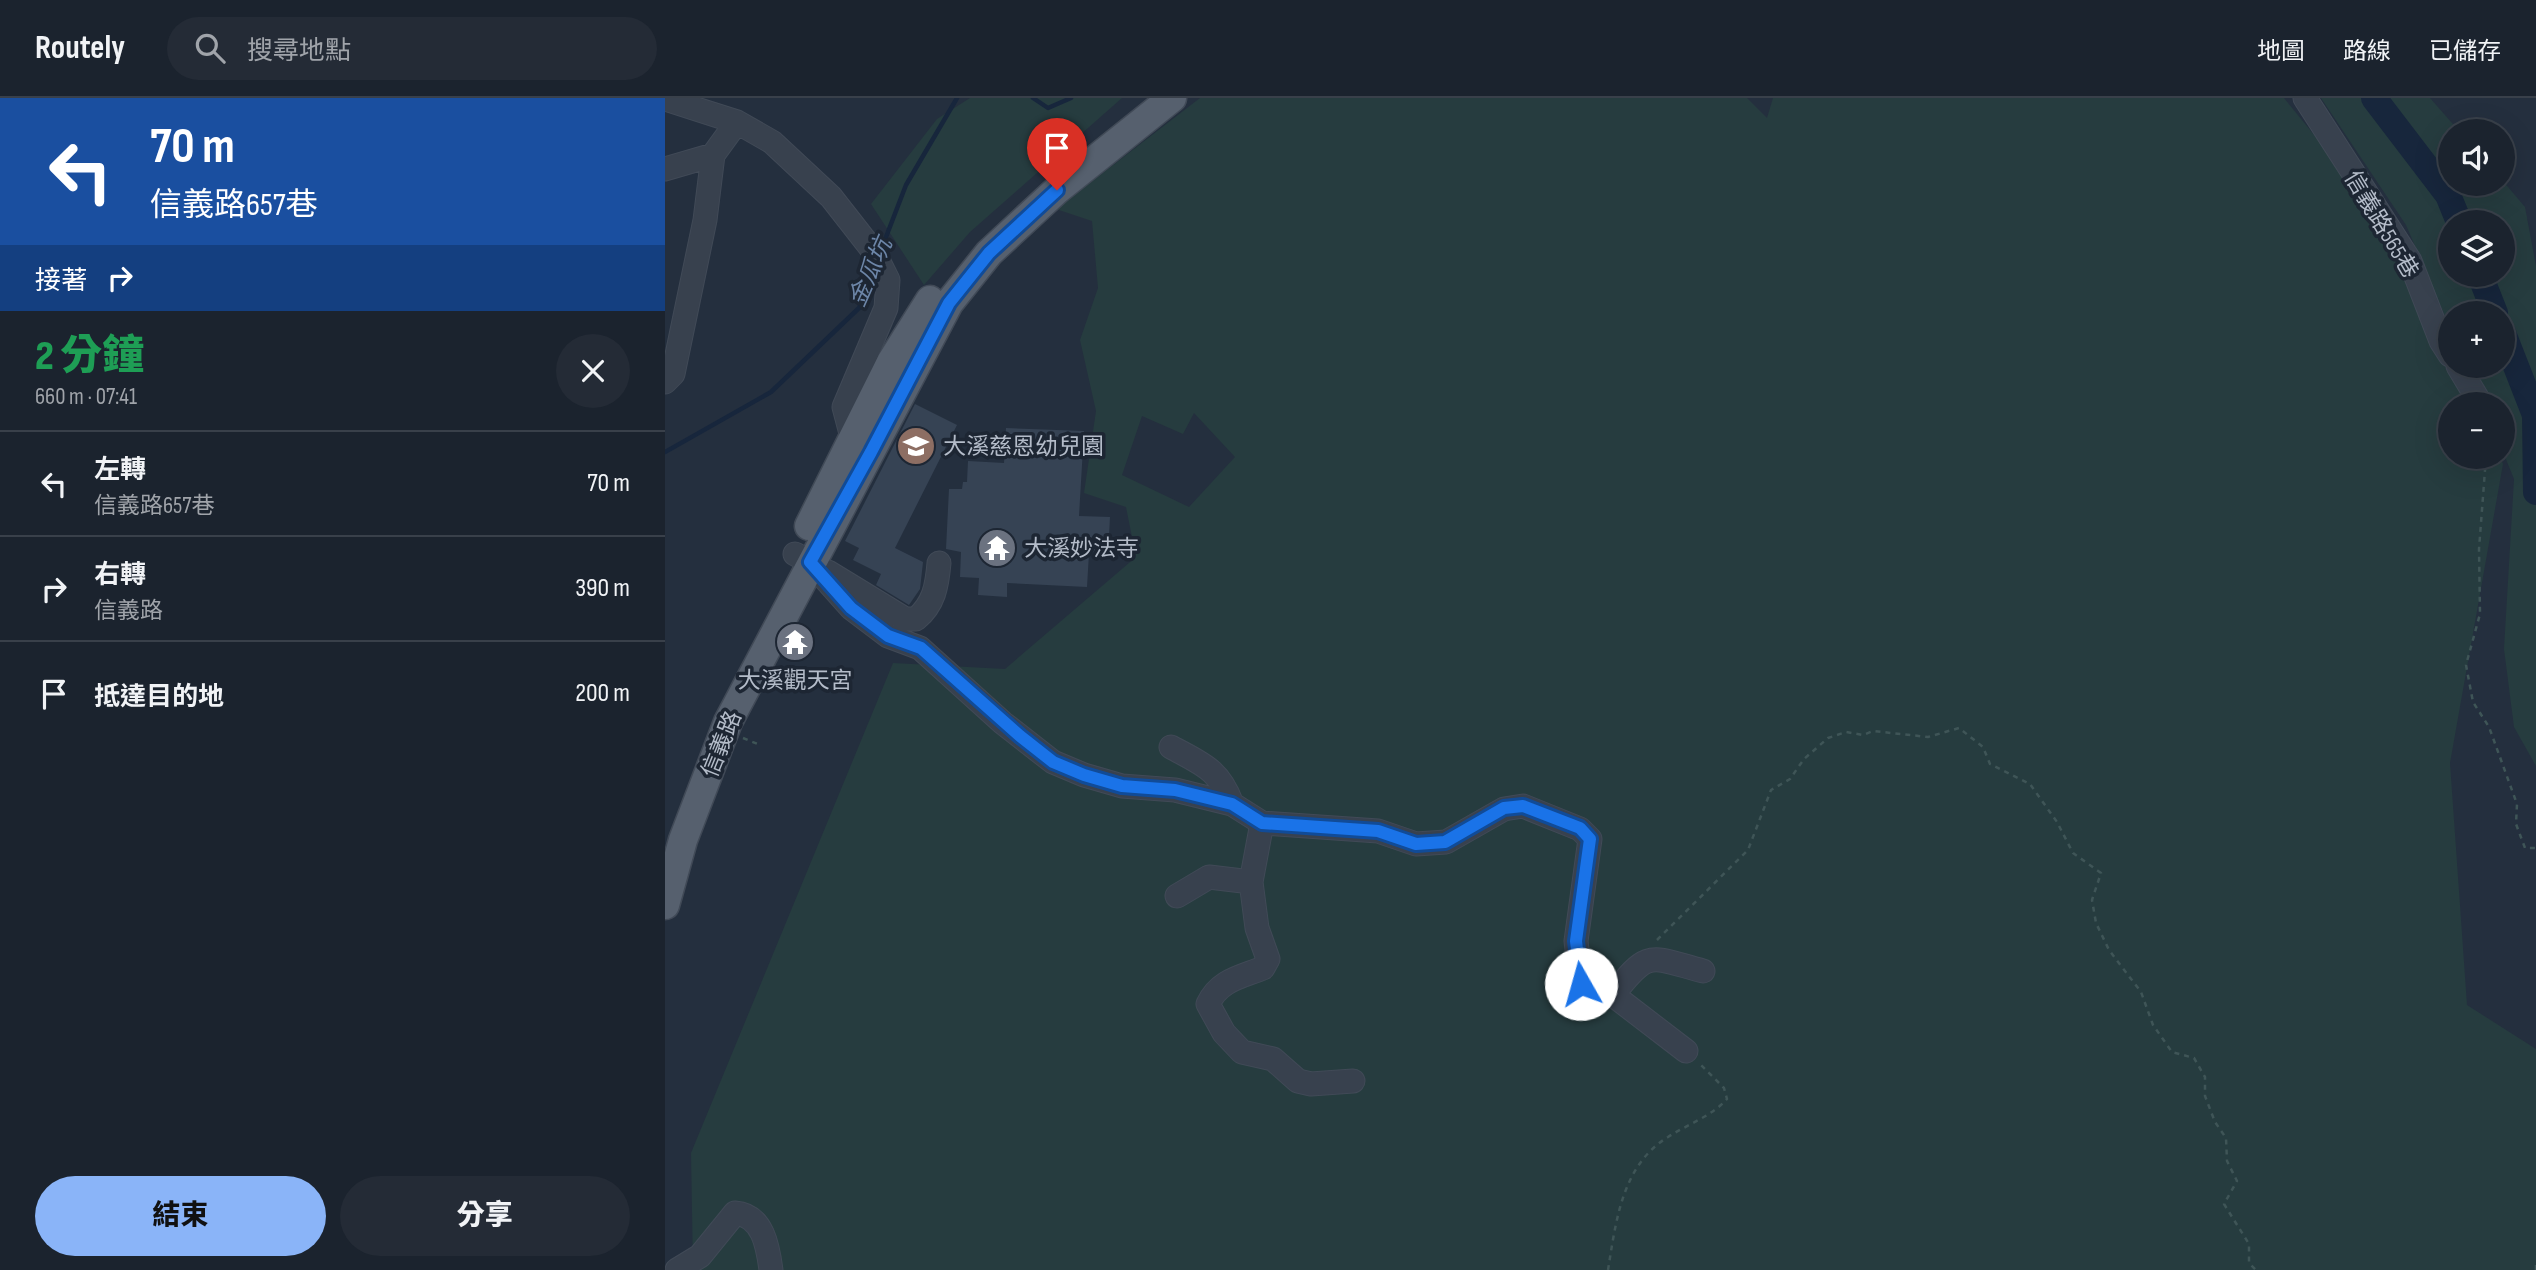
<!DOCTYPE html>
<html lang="zh-TW">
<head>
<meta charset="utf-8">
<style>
	:root { --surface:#1b232e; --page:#242b36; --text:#f1f3f6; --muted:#a0a4aa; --line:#39404a; --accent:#8ab4f8 }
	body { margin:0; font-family:"Sofia Sans Condensed","Noto Sans TC",sans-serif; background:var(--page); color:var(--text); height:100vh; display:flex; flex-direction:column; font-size:26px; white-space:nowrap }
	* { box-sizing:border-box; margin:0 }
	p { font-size:23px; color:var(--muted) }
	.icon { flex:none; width:38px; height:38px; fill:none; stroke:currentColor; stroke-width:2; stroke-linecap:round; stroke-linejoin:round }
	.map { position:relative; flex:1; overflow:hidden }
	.side { display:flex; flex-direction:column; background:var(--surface); width:665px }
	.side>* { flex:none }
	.guide { background:#1a4fa0; color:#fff; overflow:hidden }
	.fabs { position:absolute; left:1773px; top:21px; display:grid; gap:14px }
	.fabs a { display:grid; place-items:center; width:77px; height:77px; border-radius:50%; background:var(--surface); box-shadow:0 7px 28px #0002,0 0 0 2px var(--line); font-size:35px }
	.pin { position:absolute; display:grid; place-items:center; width:60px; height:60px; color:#fff; margin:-72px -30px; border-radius:50% 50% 50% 0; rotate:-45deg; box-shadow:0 0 7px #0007 }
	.pin .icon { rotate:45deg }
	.me { position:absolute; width:77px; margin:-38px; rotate:353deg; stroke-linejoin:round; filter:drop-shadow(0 0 5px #0008) }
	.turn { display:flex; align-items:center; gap:24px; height:147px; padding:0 35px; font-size:32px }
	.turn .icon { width:91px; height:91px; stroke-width:2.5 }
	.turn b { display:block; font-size:49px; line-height:60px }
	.then { display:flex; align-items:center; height:66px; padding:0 35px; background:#0003; gap:14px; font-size:26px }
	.round { display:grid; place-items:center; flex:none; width:74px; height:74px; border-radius:37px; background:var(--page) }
	.summary { display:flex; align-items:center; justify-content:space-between; height:119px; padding:0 35px }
	h1 { font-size:42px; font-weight:800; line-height:52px; color:#1e9e55 }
	.button { display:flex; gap:14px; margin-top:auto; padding:14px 35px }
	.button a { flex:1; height:80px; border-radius:42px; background:var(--accent); color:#111; font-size:28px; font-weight:800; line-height:80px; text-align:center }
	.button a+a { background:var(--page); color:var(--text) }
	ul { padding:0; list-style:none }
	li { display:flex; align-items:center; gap:21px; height:105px; padding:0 35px; border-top:2px solid var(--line) }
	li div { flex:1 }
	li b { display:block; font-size:26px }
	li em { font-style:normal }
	header { display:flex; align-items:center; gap:42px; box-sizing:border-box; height:98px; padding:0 35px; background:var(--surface); border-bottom:2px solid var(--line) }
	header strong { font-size:33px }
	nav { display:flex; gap:38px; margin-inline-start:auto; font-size:24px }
	.search { width:490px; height:63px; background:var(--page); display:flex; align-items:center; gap:18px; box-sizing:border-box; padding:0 24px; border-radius:38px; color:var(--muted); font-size:26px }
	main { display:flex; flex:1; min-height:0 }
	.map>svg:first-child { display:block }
	.green { fill:#263c3f; fill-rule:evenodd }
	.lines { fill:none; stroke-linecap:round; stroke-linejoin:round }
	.stream { stroke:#17263c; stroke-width:4.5 }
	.river { stroke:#17263c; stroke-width:26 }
	.building { fill:#364354 }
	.minor-casing { stroke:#414a57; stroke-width:25 }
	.major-casing { stroke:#414a57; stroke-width:31 }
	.path { stroke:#3f5557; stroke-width:2.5; stroke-dasharray:5 5; stroke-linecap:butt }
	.minor { stroke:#38414e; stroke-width:23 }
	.major { stroke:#56606e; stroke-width:28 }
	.route-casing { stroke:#114b97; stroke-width:18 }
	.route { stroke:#1a73e8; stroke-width:12 }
	.labels { text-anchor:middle; stroke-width:7; stroke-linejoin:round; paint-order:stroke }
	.street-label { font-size:23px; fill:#b4bcc9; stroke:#1d2633 }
	.poi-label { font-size:23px; fill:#b4bcc9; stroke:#1d2633; text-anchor:start }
	.water-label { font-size:24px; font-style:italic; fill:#6d86a8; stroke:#1d2633 }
</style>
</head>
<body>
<header>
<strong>Routely</strong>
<div class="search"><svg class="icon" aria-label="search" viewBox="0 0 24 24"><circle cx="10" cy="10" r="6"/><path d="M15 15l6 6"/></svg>搜尋地點</div>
<nav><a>地圖</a><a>路線</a><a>已儲存</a></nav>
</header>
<main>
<section class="side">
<div class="guide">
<div class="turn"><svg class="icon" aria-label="left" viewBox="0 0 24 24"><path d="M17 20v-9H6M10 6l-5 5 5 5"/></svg><div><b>70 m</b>信義路657巷</div></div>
<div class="then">接著<svg class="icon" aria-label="right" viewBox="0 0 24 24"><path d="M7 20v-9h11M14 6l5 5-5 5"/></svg></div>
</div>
<div class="summary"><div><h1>2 分鐘</h1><p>660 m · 07:41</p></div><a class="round"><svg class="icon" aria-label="close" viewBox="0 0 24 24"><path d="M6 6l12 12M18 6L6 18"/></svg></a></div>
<ul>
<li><svg class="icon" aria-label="left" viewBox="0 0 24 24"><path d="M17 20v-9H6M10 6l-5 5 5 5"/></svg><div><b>左轉</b><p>信義路657巷</p></div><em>70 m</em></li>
<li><svg class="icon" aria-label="right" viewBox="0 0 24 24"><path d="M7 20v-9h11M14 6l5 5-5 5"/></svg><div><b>右轉</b><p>信義路</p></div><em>390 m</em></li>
<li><svg class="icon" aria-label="arrive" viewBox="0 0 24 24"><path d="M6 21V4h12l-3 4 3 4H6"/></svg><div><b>抵達目的地</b></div><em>200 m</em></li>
</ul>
<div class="button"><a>結束</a><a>分享</a></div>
</section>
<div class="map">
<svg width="1871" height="1172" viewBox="0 0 1871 1172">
	<rect width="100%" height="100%" fill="#242f3e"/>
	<!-- green -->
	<path class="green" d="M305,0H457L305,134L259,187L206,106L272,21Z
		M535,0H1082L1102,20L1108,0H1619L1738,146L1811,306H1785V359H1835L1838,366L1785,665L1802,907L1871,951V1172H28L26,1055L228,565L340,571L471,459L461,409L419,395L431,313L415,242L433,190L427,123L391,111ZM529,315L570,359L524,409L457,377L477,318L518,336Z
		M1656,0H1765L1794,33H1785V86H1838V83L1860,109L1871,168V668L1849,629L1839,551L1849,381L1838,354V306H1817L1801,268H1838V215H1785V230L1741,127ZM1785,124H1838V177H1785Z"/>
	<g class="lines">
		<!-- stream -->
		<path class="stream" d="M368,0L383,10L406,0
			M216,152L241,87L292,0
			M0,354L106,294L194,210L208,173"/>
		<!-- river -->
		<path class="river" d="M1709,0L1783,97L1794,124
			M1815,177L1830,215
			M1838,235L1870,317L1871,394"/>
	</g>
	<!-- building -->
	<path class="building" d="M250,306L292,327L230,450L258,464L255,491L244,507L211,487L216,476L188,462L194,450L180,443Z
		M341,330L419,333L414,418L445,419L443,456L424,455L422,489L342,485V499L313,497L314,480L295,479L296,454L281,451L284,391H297L298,384H302L303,363L339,365Z
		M129,535L144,540L137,557L121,550Z"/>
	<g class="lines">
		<defs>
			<path id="minor" d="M1640,0L1745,163L1776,243L1785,257
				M0,1L72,24L107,44L166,99L209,154L223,182L221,210L179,309L188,343L195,347
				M0,71L48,57
				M1793,268L1814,303L1813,306
				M0,284L8,276L40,122L48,57L72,24
				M130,456L145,464L186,510L223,538L255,550L338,625L388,664L419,677L457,688L510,692L567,706L597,725L713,733L751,746L781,744L839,711L858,708L915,731L925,741L911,843L916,886L948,897C984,850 985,859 1038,873
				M163,474L240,521H251C269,506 272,488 274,465
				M506,649C537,666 554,671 567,706
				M597,725L586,784L592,830L603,861L598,870C576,879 554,882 543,906L559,935L577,954L608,961L633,983L646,986L688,983
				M512,798L544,779L586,784
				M948,897L1021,953
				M12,1172L35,1158L70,1115C98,1117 103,1149 106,1172"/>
			<path id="major" d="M144,428L226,264L265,202
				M0,807L18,742L63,624L284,205L324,155L392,92L507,0"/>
		</defs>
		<!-- minor casing -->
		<use href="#minor" class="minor-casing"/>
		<!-- major casing -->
		<use href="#major" class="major-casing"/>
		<!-- path -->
		<path class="path" d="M1821,359L1814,451L1815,516L1801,567L1808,604L1824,629L1852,706L1851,726L1860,750H1871
			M78,640L95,647
			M992,842L1083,752L1106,692L1125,681L1139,661L1163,640L1181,634L1198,637L1208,633L1263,639L1294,630L1318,649L1325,666L1365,686L1392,724L1408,755L1436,775L1427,802L1431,825L1444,852L1476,894L1488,927L1507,954L1529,960L1540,979V998L1550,1024L1561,1040L1562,1063L1572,1083L1559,1106L1584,1146V1165L1591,1172
			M943,1172C951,1123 957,1067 1003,1039C1023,1026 1047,1018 1062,1001L1059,990L1034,965
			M1871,1172V1167"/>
		<!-- minor -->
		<use href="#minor" class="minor"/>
		<!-- major -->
		<use href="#major" class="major"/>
	</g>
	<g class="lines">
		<defs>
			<path id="route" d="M392,92L324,155L284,205L206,354L145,464L186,510L223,538L256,550L355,638L388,664L419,677L457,688L510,692L567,706L597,725L713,733L751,746L780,744L839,710L858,708L915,730L925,741L911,843L916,886"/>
		</defs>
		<!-- route casing -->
		<use href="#route" class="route-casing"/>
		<!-- route -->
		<use href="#route" class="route"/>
	</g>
	<!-- icons -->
	<defs>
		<symbol id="school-disc" viewBox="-11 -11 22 22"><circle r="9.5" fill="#8d6e63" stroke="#1d2633"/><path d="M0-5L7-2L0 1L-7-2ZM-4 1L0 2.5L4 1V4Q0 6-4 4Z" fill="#fff"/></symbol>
		<symbol id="temple-disc" viewBox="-11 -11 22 22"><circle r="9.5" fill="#6b7280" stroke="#1d2633"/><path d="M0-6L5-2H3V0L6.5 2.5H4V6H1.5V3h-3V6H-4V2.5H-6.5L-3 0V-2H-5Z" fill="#fff"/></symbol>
	</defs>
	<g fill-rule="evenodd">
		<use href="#school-disc" x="229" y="326" width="44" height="44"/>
		<use href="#temple-disc" x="310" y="428" width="44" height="44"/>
		<use href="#temple-disc" x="108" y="522" width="44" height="44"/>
	</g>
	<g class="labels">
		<!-- street labels -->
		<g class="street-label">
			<text transform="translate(1717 126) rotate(59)" y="8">信義路565巷</text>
			<text transform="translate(56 646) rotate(-68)" y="8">信義路</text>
		</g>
		<!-- poi labels -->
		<g class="poi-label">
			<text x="278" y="356">大溪慈恩幼兒園</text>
			<text x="359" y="458">大溪妙法寺</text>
			<text x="130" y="590" text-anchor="middle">大溪觀天宮</text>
		</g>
		<!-- water labels -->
		<g class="water-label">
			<text transform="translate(205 174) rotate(-66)" y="8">金瓜坑</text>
		</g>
	</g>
</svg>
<div class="fabs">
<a><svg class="icon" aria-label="sound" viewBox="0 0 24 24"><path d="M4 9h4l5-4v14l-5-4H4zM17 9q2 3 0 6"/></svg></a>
<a><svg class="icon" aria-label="layers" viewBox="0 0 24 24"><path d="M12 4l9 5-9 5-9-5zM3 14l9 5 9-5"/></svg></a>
<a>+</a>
<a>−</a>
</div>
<div class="pin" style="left:392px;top:92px;background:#d93025"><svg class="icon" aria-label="arrive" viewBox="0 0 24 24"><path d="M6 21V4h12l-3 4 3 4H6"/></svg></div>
<svg class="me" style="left:916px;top:886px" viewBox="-20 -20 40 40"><circle r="19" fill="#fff"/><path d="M0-13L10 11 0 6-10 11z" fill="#1a73e8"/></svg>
</div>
</main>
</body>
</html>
